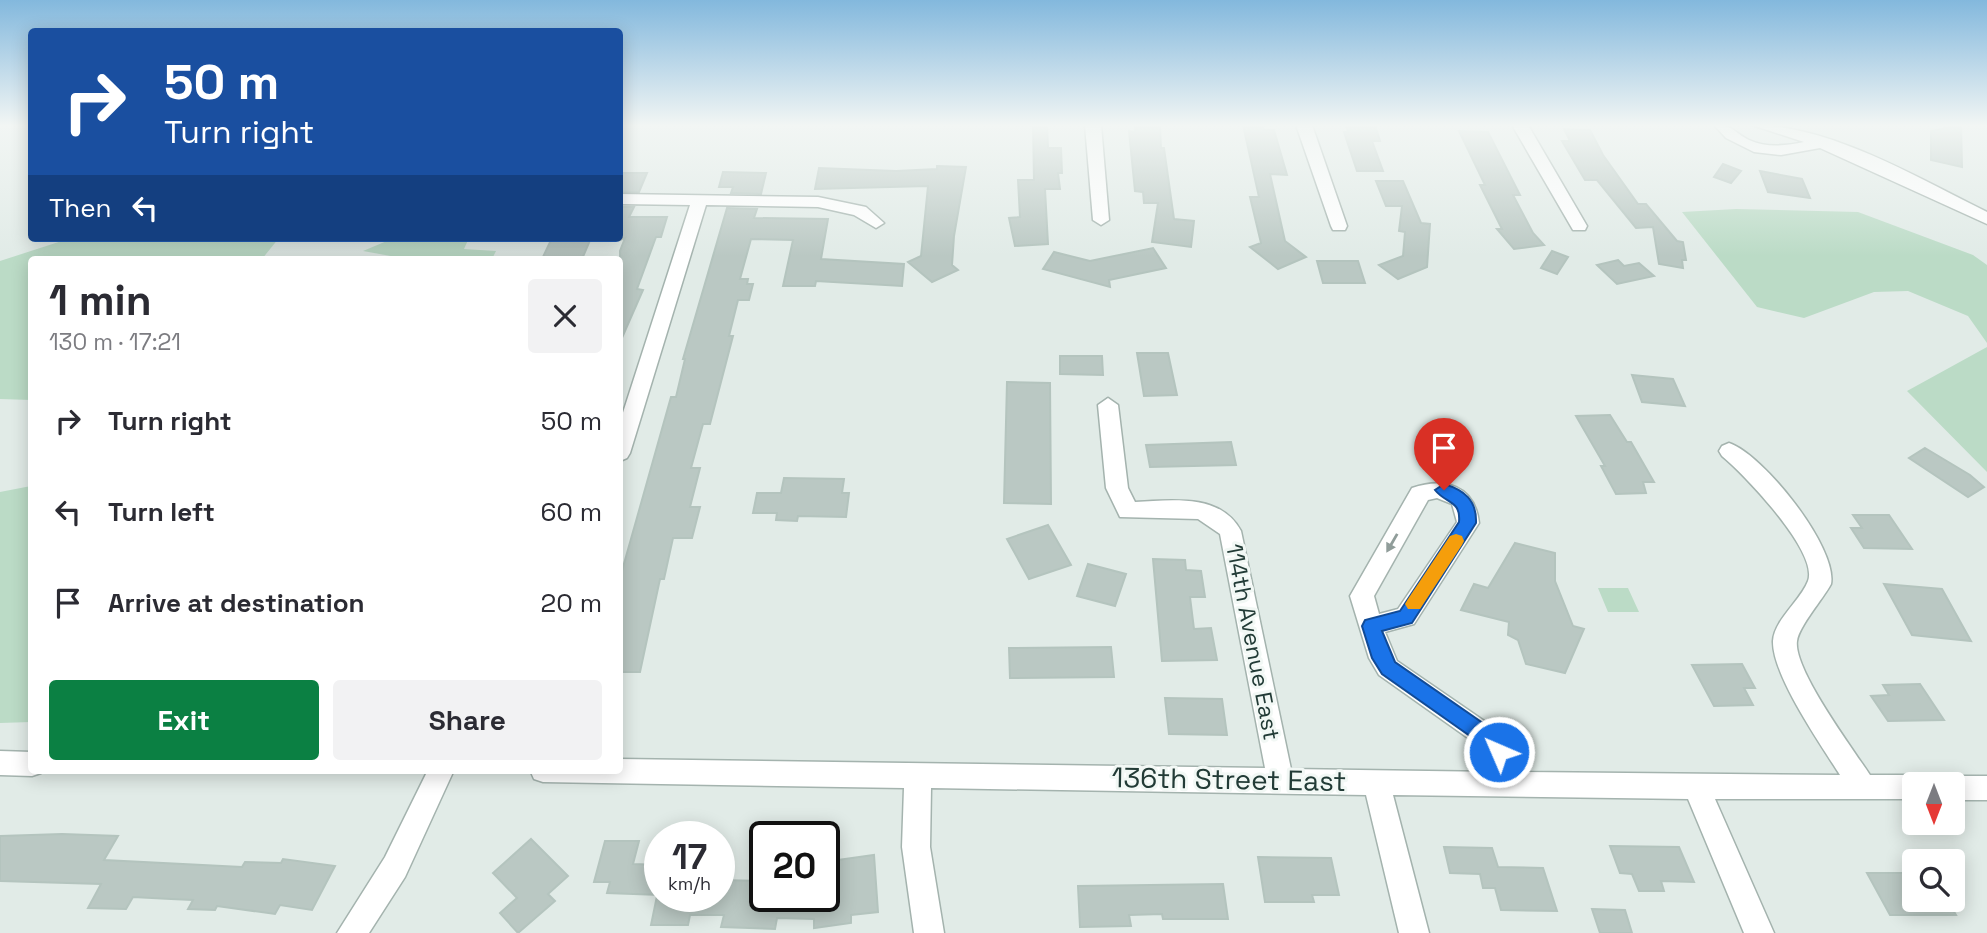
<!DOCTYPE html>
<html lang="en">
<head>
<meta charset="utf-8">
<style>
	:root { --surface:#fff; --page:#f2f2f3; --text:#2b2b33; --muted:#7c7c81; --accent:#0b8043 }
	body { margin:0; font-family:"Space Grotesk",sans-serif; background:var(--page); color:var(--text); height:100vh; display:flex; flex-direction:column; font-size:26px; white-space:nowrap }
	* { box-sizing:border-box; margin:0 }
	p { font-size:23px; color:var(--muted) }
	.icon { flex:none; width:38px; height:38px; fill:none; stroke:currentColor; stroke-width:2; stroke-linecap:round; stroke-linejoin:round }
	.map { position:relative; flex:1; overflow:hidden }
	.details { position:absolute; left:28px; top:256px; width:595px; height:518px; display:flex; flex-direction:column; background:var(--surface); border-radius:7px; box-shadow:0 4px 18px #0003 }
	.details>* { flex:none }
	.banner { position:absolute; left:28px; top:28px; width:595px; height:214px; border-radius:7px; box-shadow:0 4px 18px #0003; background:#1a4fa0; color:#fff; overflow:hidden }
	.needle { width:46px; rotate:180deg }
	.fabs { position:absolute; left:1902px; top:772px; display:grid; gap:14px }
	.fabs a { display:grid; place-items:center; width:63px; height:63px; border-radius:7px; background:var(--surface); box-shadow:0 4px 18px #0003; font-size:35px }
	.speed { position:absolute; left:644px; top:821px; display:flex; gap:14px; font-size:35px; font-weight:700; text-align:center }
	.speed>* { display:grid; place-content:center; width:91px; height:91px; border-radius:50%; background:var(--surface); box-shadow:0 4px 18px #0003; line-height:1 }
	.speed small { font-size:18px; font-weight:400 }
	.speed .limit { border:4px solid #111; border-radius:10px; background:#fff; color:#111 }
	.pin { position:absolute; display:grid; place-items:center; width:60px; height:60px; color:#fff; margin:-72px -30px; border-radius:50% 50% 50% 0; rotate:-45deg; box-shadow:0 0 7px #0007 }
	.pin .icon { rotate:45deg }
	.me { position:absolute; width:77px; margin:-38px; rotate:315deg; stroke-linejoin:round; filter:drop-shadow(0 0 5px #0008) }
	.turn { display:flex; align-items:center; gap:24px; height:147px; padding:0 21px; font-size:32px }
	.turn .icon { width:91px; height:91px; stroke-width:2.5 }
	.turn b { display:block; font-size:49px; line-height:60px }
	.then { display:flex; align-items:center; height:66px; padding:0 21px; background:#0003; gap:14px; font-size:26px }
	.round { display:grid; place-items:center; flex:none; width:74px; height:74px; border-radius:7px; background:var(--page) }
	.summary { display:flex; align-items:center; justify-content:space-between; height:119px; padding:0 21px }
	h1 { font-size:42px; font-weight:700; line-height:52px }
	.button { display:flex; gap:14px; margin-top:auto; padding:14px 21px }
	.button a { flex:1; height:80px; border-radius:7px; background:var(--accent); color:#fff; font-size:28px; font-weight:700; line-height:80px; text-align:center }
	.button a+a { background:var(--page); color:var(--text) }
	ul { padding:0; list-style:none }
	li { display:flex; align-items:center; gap:21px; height:91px; padding:0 21px }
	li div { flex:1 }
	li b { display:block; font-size:26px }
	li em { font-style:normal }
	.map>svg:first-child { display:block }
	.green { fill:#bbdbc6 }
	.building { fill:#bac8c3; stroke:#b4c4be; stroke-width:2 }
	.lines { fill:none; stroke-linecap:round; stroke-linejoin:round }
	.minor-casing { stroke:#a4b3ae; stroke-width:3 }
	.minor { fill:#fff; fill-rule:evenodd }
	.oneway { fill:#909d9a }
	.route { fill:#1a73e8; stroke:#114b97; stroke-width:2 }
	.slow { fill:#f59e0b }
	.labels { text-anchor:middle; stroke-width:6; stroke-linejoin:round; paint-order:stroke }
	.street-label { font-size:23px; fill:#223b36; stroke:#f2f8f5 }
	.near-street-label { font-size:28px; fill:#223b36; stroke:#f2f8f5 }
</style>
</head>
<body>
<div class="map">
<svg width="1987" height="933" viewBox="0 0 1987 933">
	<rect width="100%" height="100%" fill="#e1ebe7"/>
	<!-- green -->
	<path class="green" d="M1736,209L1858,212L1973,255L1987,265V343L1968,316L1908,291L1874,292L1804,318L1757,307L1682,212Z
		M71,238H279L262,259H32L31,400L0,399V261Z
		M394,238H469L464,249L496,251L492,259H407L363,251Z
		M1987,347V472L1907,391Z
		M31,486V722L0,723V492Z
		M1598,588H1628L1639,612H1608Z"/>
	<!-- building -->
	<path class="building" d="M1033,125H1047L1048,148H1061L1062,173H1058L1060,189H1045L1048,244L1015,246L1009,218L1020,217L1018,180H1034Z
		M1135,125H1160L1161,148H1164L1174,219L1194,221L1191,247L1152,242L1158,203H1144L1143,192L1135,191L1129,131L1135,132Z
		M1243,125H1263L1264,130H1274L1287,175L1270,174L1285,241L1306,257L1278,269L1250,247L1261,243L1250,197H1259Z
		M1346,125H1375L1380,141H1372L1383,171H1357L1344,132H1348Z
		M1961,125L1962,167L1931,160V131Z
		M1564,129L1590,130L1603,155L1638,204H1646L1677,241L1683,242L1686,260H1682L1683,268L1659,264L1653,227L1636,228L1597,180H1585L1562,141H1570Z
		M1459,131L1488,132L1520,195H1513L1533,233L1544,245L1514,249L1497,229H1502L1480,185H1485Z
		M1723,164L1741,171L1731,183L1714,177Z
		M937,166L966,167L954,236L952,265L958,270L932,282L908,262L921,256L928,186L815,189L819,168L896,171L937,169Z
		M1760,171L1802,179L1810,198L1768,192Z
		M723,172L766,173L761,194L731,193L733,187H719Z
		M620,173H647L639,192H620Z
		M1376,181H1403L1421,223L1430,224L1427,267L1398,279L1379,265L1403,256L1405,232L1399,231L1402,206H1386Z
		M620,207H634L629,217H667L661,237H656L637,289L643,290L621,340L620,251L625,238L620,240Z
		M727,208L757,209L754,218L828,219L821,259L904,264L902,286L816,281L815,286H783L793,240L751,239L740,279H748L747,284H753L749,300H738L729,336H733L710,424H703L691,468H700L690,507H700L692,538H673L664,579H660L640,672H620V578L671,397H676L685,359H683Z
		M552,238H591L582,259H542Z
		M1153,248L1166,268L1109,280L1110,287L1043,269L1054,252L1090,261Z
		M1552,251L1568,257L1557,274L1541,268Z
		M1618,260L1624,266L1639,263L1654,276L1617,284L1597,265Z
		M1317,261H1358L1365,283H1323Z
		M1137,353H1168L1177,395L1144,396Z
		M1060,356H1102L1103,375L1060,374Z
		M1632,375L1673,379L1685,406L1642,402Z
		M1007,382L1050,383L1051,504L1004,503Z
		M1610,415L1627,442H1631L1654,482H1643L1646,493L1616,494L1601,466H1605L1576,416Z
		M1231,442L1236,465L1150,467L1146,445Z
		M1925,448L1970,475L1984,487L1968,497L1909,458Z
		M784,478L844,479L842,493H849L846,517L798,516L797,521L776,520L777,513H753L757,493H781Z
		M1853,515H1889L1912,549L1864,548L1851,528H1862Z
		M1048,525L1071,565L1029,579L1007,539Z
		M1515,543L1555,553V581L1573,626L1584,629L1565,673L1526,664L1518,640L1508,635L1509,622L1461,610L1474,584L1488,588Z
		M1153,559L1185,560L1186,570L1201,571L1205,597H1190L1194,629L1211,628L1217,660L1162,661Z
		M1088,564L1126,574L1115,606L1077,596Z
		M1884,584L1942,589L1971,641L1912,635Z
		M1111,647L1114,677L1010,678L1009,648Z
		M1742,664L1755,688H1744L1753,705L1714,706L1692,665Z
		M1920,684L1944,720L1888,721L1871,696L1889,695L1883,685Z
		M1165,698L1222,699L1227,735L1169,734Z
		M62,834L118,836L104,860L242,867L245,862L281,863L283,859L335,866L312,910L280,905L275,914L217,906L215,910L188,909L193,900L171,899L133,897L126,909L88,908L101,884L0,881V836Z
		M531,839L568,876L548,894L555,901L518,933L500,913L517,898L493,873Z
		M605,841H639L633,864L660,865V895L607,893L610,882H594Z
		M1610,846L1679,847L1694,882L1661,881L1664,891H1639L1632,874L1620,873Z
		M1444,847L1492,848L1498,867L1543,868L1557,911L1501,910L1495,888H1483L1480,874L1450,873Z
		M874,855L878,912L851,915V923L814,928V919L777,918L775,929L721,927L724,915H690L688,925H651L657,896H719V880L765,881V896H824V874L831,873L830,861Z
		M1258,857L1331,858L1339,895H1312L1314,902H1265Z
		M1867,873H1914V900H1947L1956,915H1890Z
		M1223,884L1228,919H1163L1162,914L1129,915L1131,926L1080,927L1078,886Z
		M1592,909L1625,910L1632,933H1600Z"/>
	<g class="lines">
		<defs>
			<path id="minor" d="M1085,125H1101L1109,220L1101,225L1093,220Z
				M1296,125H1312L1347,226L1345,230H1333L1331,226Z
				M1512,125H1528L1587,226L1585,230H1573Z
				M1714,125C1734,125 1733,132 1749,140C1766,148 1786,146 1804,142L1752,125C1830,125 1918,178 1987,212V224L1820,148L1781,155L1754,152L1726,138Z
				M620,194L818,197L866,207L884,223L876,228L854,215L818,207L706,205L630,453L627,458L620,461V422L690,205L620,204Z
				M1108,398L1118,405L1128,488L1135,502C1171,500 1221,493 1241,531L1291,769L1496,772L1475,743L1379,675L1369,658L1350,596L1412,488C1444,477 1475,485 1479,523L1414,624L1385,632L1397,661L1493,727L1508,744L1524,772L1840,775C1821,745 1772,675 1773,641C1774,620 1801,600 1808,581C1819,552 1743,473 1722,456L1719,451L1722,446L1729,443C1763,454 1838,548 1831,584C1823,599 1799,626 1797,641C1793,669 1853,749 1870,775H1914L1923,778L1926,784H1914V799H1715L1774,933H1744L1688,799L1393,795L1429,933H1399L1366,795L931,788L930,847L944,933H914L902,847L904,788L543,782L534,779L530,770H620V759L1265,768L1220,534L1198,519L1120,517L1106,488L1098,405ZM1437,498L1452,504L1457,522L1398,609L1379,614L1374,596L1428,500Z
				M0,751L32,752V770H42L41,773L32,776L0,775Z
				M428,770H454L405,877L369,933H337L385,857Z
				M1953,776H1987V800H1953V784H1941L1944,779Z"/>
		</defs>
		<!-- minor casing -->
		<use href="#minor" class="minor-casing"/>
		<!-- minor -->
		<use href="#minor" class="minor"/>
	</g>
	<!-- one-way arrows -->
	<defs><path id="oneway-solid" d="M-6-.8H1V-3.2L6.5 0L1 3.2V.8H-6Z" transform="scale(1.75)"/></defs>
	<use class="oneway" href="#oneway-solid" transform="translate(1392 543) rotate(120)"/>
	<!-- sky -->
	<linearGradient id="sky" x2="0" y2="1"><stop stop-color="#83b8dd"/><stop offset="0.49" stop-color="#f2f6f4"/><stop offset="1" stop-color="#f2f6f4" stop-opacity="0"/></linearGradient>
	<rect width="1987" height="256" fill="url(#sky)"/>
	<!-- route -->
	<path class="route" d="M1444,484C1464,490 1477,500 1476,523L1412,623L1382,631L1395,662L1490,728L1509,752L1506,759L1499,761L1492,759L1477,741L1382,674L1372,658L1362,626L1365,620L1400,611L1459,522C1461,500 1446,504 1435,490Z"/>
	<!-- slow -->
	<path class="slow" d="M1456,534L1462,536L1464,541L1462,545L1420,609H1408L1405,604L1408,599L1450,536Z"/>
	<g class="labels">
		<!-- street labels -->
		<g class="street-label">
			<text transform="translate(1253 642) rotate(79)" y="8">114th Avenue East</text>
		</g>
		<!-- near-street labels -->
		<g class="near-street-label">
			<text transform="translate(1229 779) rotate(1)" y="10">136th Street East</text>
		</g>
	</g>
</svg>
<div class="fabs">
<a><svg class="needle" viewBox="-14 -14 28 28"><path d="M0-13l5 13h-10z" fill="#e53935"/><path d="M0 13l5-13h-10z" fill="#7c7c81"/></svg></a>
<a><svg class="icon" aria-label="search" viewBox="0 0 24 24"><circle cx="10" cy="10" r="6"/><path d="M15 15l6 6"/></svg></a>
</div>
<div class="speed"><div>17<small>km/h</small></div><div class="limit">20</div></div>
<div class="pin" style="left:1444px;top:490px;background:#d93025"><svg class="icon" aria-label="arrive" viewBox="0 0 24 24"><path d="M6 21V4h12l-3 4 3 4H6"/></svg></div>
<svg class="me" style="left:1499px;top:752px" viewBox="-20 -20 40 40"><circle r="17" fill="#1a73e8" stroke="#fff" stroke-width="3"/><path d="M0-11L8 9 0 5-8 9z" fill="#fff"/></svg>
<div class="banner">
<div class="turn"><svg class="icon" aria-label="right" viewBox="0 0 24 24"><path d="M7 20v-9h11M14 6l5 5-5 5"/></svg><div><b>50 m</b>Turn right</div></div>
<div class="then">Then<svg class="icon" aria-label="left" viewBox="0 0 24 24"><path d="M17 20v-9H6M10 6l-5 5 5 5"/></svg></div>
</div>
<section class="details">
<div class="summary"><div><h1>1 min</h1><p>130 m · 17:21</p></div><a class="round"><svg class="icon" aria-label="close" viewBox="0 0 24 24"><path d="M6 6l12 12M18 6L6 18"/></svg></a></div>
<ul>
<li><svg class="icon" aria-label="right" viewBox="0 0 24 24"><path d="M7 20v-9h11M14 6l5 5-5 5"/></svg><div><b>Turn right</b></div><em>50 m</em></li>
<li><svg class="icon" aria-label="left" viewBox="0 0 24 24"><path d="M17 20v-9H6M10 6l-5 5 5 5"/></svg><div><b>Turn left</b></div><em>60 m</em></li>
<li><svg class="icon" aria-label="arrive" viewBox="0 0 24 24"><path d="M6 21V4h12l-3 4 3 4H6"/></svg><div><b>Arrive at destination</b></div><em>20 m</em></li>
</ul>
<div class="button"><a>Exit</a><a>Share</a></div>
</section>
</div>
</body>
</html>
